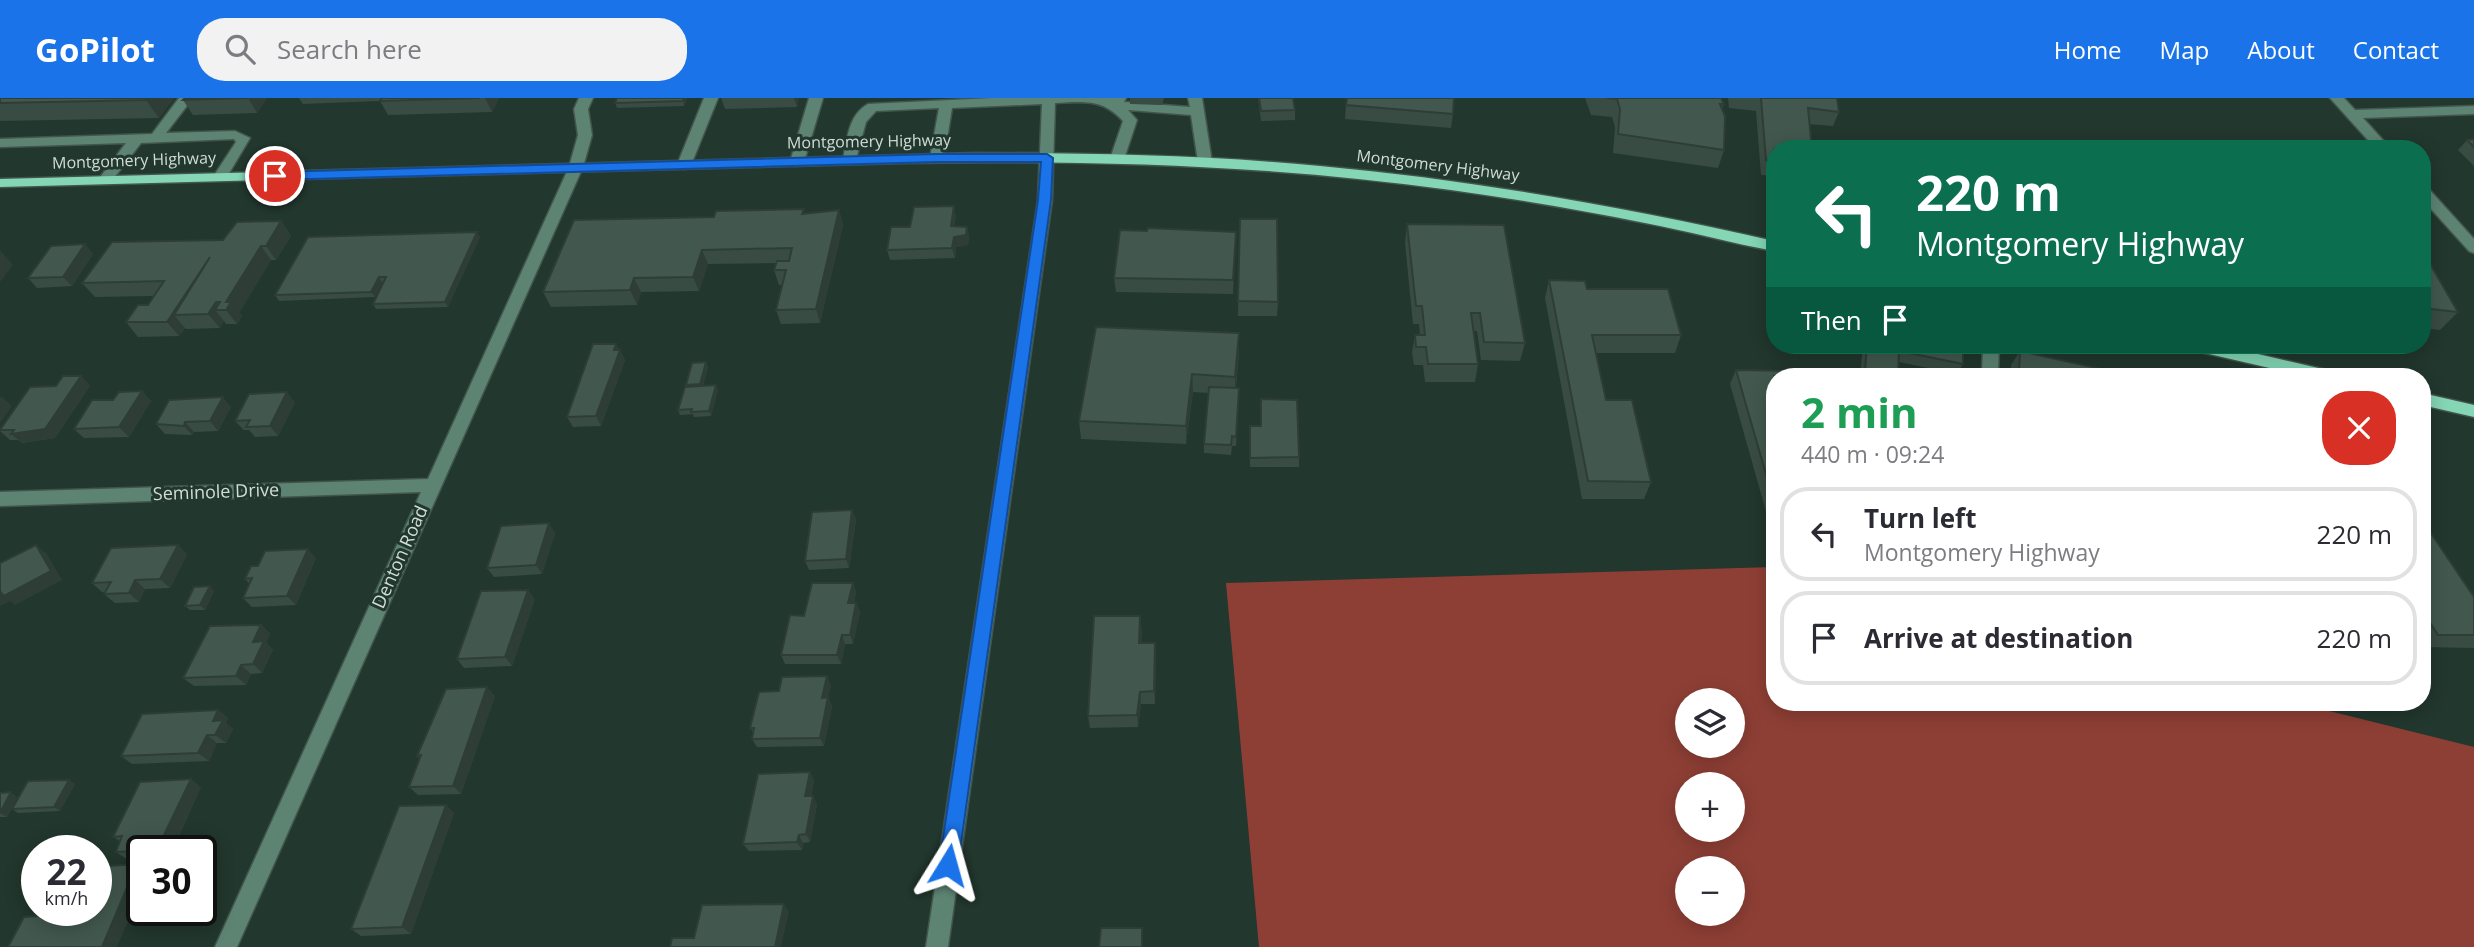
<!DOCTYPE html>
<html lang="en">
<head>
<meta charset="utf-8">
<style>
	:root { --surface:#fff; --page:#f2f2f3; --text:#2b2b33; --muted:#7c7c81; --line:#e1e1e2; --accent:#1a73e8 }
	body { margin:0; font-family:"Open Sans",sans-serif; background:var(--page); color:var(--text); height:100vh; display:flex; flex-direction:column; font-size:26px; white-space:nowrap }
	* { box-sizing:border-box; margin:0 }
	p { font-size:23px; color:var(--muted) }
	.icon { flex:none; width:38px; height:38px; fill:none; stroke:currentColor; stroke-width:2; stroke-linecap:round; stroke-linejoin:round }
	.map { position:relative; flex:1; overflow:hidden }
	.side { position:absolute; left:1766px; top:270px; width:665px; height:343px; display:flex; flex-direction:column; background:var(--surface); border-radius:28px; box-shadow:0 4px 18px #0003 }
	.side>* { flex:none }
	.top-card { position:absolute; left:1766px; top:42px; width:665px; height:214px; border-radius:28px; box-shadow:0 4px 18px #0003; background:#0b6e4f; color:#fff; overflow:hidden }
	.fabs { position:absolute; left:1675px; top:590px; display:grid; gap:14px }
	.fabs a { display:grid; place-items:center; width:70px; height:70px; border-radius:50%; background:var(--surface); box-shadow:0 4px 18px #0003; font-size:35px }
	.speed { position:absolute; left:21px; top:737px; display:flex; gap:14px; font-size:35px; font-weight:700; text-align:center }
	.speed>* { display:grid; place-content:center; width:91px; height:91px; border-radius:50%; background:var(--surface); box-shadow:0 4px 18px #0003; line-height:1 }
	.speed small { font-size:18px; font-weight:400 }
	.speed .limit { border:4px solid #111; border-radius:10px; background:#fff; color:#111 }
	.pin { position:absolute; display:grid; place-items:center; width:60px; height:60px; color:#fff; margin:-30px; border:4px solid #fff; border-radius:50%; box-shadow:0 2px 7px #0007 }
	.me { position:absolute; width:77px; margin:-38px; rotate:8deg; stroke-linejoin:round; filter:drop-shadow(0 0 5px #0008) }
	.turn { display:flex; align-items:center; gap:24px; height:147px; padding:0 35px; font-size:32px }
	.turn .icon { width:91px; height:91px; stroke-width:2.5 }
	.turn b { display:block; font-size:49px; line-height:60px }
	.then { display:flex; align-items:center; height:66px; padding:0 35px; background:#0003; gap:14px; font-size:26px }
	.round { display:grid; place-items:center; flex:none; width:74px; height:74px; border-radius:28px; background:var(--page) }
	.head { display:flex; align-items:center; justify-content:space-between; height:119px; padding:0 35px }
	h1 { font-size:42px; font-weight:700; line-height:52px; color:#1e9e55 }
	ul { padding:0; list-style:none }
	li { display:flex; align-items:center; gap:21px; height:94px; margin:0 14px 10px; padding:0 21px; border:4px solid var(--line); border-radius:28px }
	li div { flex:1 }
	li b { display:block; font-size:26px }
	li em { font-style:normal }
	header { display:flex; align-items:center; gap:42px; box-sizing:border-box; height:98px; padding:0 35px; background:var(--accent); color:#fff }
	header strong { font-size:33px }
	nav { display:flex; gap:38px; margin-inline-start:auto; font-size:24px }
	.search { width:490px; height:63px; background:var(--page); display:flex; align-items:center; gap:18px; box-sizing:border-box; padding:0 24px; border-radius:28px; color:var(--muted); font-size:26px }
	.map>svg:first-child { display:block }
	.forest { fill:#8e3f35; fill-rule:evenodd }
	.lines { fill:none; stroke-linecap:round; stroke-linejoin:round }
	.minor-casing { stroke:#41554c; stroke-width:3 }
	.major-casing { stroke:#41554c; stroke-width:3 }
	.minor { fill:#5d8473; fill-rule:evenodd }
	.major { fill:#84d6b5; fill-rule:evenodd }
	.wall { fill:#394c43 }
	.shaded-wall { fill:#2e3e37 }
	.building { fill:#42584e; stroke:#2e3e37; stroke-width:2 }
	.route { fill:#1a73e8; stroke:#114b97; stroke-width:2 }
	.labels { text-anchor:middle; stroke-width:6; stroke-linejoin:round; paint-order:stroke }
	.far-street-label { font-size:16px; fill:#d0ddd7; stroke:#22372e }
	.street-label { font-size:18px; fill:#d0ddd7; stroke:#22372e }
</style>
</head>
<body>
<header>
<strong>GoPilot</strong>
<div class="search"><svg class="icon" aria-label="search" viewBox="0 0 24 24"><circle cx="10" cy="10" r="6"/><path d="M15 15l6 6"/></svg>Search here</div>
<nav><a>Home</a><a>Map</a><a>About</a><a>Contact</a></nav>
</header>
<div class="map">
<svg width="2474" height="849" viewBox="0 0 2474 849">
	<rect width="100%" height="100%" fill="#22372e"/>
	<!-- forest -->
	<path class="forest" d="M1774,469V604H2293L2474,649V849H1259L1226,485ZM1687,602H1732V648H1687ZM1687,686H1732V732H1687ZM1687,770H1732V816H1687Z"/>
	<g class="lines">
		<defs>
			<path id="minor" d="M179,0H193L166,35L235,33L250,40L225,82H215L213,79L236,44L234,41L141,45L110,85L105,86L98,82L126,45L0,49V41L152,36Z
				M579,0H593L588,11L592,37L583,69L237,849H215L421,394L0,408V394L428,381L569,69L578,37L574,11Z
				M704,0H718L691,67L684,71L679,70L677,67Z
				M809,0H823L804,64L797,68L790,64Z
				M992,0H1126L1124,4L1190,9L1188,0H1202L1212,64L1205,68L1198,64L1191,17L1128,12L1137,22L1124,61L1117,65L1110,61L1123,23C1102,0 1084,4 1055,5L1052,102L948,849H926L1038,102L1042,6L952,10L944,60L937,64L930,60L939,10L876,13L866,24L855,65L850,66L843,62C847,42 848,17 868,6Z
				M2330,0H2344L2355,12L2474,8V16L2363,20L2391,51H2376Z
				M2422,88L2427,89L2474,141V155L2469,153L2422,101Z
				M1983,247H1999L1998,278H1982Z"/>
			<path id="major" d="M976,55C1090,55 1205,57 1320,68C1473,82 1625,109 1774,143V153C1731,145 1688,133 1645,125C1581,112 1516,101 1451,92C1270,67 1089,62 906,65L0,89V81Z
				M2188,247H2219L2327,272L2335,278H2304L2196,253Z
				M2422,295L2474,307V319L2422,307Z"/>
		</defs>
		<!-- minor casing -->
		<use href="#minor" class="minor-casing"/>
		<!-- major casing -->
		<use href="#major" class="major-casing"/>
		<!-- minor -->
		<use href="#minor" class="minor"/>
		<!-- major -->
		<use href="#major" class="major"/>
	</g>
	<!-- wall -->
	<path class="wall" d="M0,0H174L159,20L0,23Z
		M267,0L257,15L193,17L183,2Z
		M299,0H381L379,3L303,6Z
		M382,0H499L492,14L388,17L380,3Z
		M617,0H687L684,8L617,10L615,5Z
		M721,0H799L797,9L725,11Z
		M1130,0H1164L1162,7L1130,6Z
		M1258,0H1293L1295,12V22L1261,23Z
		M1585,0H1721L1724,6L1722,11L1724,52L1718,70L1613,55L1615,29L1612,19L1591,17Z
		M1728,0H1837L1839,14L1833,28L1809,26L1774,51V78L1761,77L1756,13L1729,10Z
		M1346,7L1453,16L1451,30L1345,21Z
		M2474,41V68L2458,52L2467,42Z
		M839,112L843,127L820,225L781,226L776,212L782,187H779L774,172L776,165L708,166L699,193L641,194L637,207L551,209L543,194L714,119L805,116Z
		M956,118L954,128L967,129L969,139L968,147L956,149L955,160L890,162L887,152L910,129Z
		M1240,121L1278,204L1277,218H1238Z
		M281,123L291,138L276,162H271L239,215L242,218L237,226H226L224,223L220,230L186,231L185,230L179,238L138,239L126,224L148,207L154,198L95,199L82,185L223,142Z
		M1407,126L1525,245L1520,263L1481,262L1477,233H1473L1478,266L1475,284H1425L1423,267H1414L1412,255L1415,237H1420L1419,226H1413L1405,145Z
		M1236,134L1233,196L1116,194L1114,180Z
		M480,139L448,209L376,211L373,206L384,184H382L375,199L279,203L275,197Z
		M85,146L93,156L72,188L37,190L28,180Z
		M2422,152L2458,214L2440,232L2422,230Z
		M1549,182L1681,237L1675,255H1596L1606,302L1651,384L1644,401H1582L1545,200Z
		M616,246L625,262L601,328L573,329L567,319Z
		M1863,247H1963V266L1957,276L1899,264L1898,278H1860Z
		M1239,253L1236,290H1239V300L1236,348H1232L1231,357L1204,355V346L1209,295L1193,294L1186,346L1081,341L1079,323Z
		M2020,253L2133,278H2010L2011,267Z
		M706,264L708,269L703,288L718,292L711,318L694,319L693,316L680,317L678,312L687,289L686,287Z
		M1736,272L1774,278V417H1767L1730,286Z
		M81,278L90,288L55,340L22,345L18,342H10L0,333V331L56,288Z
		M142,293L151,303L129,339L84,340L74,331L113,302Z
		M295,304L278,338L255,339L249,332H244L235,323Z
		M231,309L218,333L194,334L192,337L165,336L156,326Z
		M1250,328L1299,359V369H1250Z
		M852,412L856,422L849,470L809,472L805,463Z
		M2422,422L2474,499V550L2422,549Z
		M555,435L542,476L494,479L487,470Z
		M187,456L170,490L145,491L139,504L115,505L104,496L106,494H102L92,485Z
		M316,460L296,507L252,509L243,500L250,486L245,481Z
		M853,485L856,494L854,505H856L860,514L853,546H845L841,566H785L781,557L804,518Z
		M214,493L205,512H190L185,508Z
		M535,501L512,568L464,570L457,561Z
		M261,527L270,536L266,545L273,552L262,575L251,576L246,587L194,588L183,580Z
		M1142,531L1141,545H1155L1156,557L1155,606H1141L1138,629L1090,630L1088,618Z
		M831,587L828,599L832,608L824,648L757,649L752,641L753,634L750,630L779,593Z
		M495,598L461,696L418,697L409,689L420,661L417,658Z
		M218,612L228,620L226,625L233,631L226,645H217L209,663L132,666L121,658Z
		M810,674L814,682L811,698L817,706L810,744L803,745L802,752L749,753L743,746Z
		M75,686L60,713L18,715L12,711Z
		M201,689L175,747H171L169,752H142V761L128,762L116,754L120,743L113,739Z
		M0,695L17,699L7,719H0Z
		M454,715L411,836L361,838L351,831Z"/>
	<!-- shaded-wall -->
	<path class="shaded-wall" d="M147,0H174L159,20L146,2Z
		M248,0H267L257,15Z
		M485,0H499L492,14Z
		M684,0H687L684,8L683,3Z
		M794,0H799L797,9Z
		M954,108L956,118L953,138L951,128Z
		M839,112L843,127L820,225L816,211Z
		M281,123L291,138L276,162L266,148Z
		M967,129L969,139L968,147L956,149L955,160L952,150L954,139Z
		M477,134L480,139L448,209L445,204Z
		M85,146L93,156L72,188L63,179Z
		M261,148L271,162L239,215L242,218L237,226L226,212V204Z
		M0,152L13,167L0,184Z
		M702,152L708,166L699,193L693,179Z
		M210,159L174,217L185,230L179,238L167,224Z
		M379,179L382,184L375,199L371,194Z
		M634,180L641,194L637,207L630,192Z
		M216,204L222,212H215L224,223L220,230L208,216Z
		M1239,235V253L1235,297V279Z
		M616,246L625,262L601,328L596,318Z
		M706,264L708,269L702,291L700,286Z
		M1192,276L1193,294L1186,346V328Z
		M81,278L90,288L55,340L22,345L11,336Z
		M716,287L718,292L711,318L709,313Z
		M142,293L151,303L129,339L119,329Z
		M287,294L295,304L278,338L270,328Z
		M1,298L12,308L0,325V300Z
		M223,299L231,309L218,333L210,323Z
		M185,324L194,334L192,337L184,328Z
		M852,412L856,422L849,470L846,461Z
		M549,425L555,435L542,476L536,467Z
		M36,447L47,456L62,482L15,507L10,503L0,508V493Z
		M178,447L187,456L170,490L160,481Z
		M308,451L316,460L296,507L287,498Z
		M135,482L145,491L139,504L129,495Z
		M853,485L856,494L852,514L848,505Z
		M210,488L214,493L205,512L200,507Z
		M528,492L535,501L512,568L505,559Z
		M856,505L860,514L853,546L850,537Z
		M1140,518L1142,531L1141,557L1139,545Z
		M261,527L270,536L266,545L273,552L262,575L253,566V544Z
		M842,537L845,546L841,566L837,557Z
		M1155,545L1156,557L1155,606L1154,593Z
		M241,567L251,576L246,587L236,578Z
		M827,578L831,587L826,608L822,600Z
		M487,589L495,598L461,696L453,688Z
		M1140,594L1141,606L1138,629L1137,617Z
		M828,599L832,608L824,648L820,640Z
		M218,612L228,620L226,625L233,631L226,645L215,637L213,623Z
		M207,637L217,645L209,663L198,655Z
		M810,674L814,682L810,706L805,698Z
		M191,681L201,689L175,747L163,739Z
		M69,682L75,686L60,713L54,709Z
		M11,694L17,699L7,719L0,715Z
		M813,698L817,706L810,744L806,736Z
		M446,707L454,715L411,836L402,829Z
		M799,737L803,745L802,752L797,744Z
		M160,739L171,747L169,752H154Z
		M137,766L142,769V791L117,849H102Z
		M784,806L789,814L781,849H775Z"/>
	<!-- building -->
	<path class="building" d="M0,0H147L146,2L0,5Z
		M185,0H248L183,2Z
		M382,0H480L380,3Z
		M617,0H684L683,3L615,5Z
		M1259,0H1293L1295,12L1261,13Z
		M1347,0H1454L1453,16L1346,7Z
		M1607,0H1721L1724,6H1720L1725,18L1724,52L1618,36L1620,11L1617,1Z
		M1761,0H1837L1839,14L1808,10L1812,51H1774V63L1766,62Z
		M2474,41V49L2467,42Z
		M954,108L951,128L967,129L966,137L954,139L952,150L887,152L891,129H910L914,109Z
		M804,111L802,116L839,112L816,211L776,212L786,172H774L777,163H789L792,150L702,152L693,179L634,180L630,192L543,194L574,122L714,119L716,113Z
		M1240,121H1277L1278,204L1238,203Z
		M281,123L266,148H261L226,204H231L226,212H215L220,204H216L208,216L174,217L210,159L167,224H126L138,207H148L164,183L82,185L112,144L223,142L237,124Z
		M1407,126L1504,127L1525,245L1484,244L1480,215H1471L1478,266H1428L1426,249H1416L1415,237H1425L1422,208H1416Z
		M1148,130L1236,134L1233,182L1114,180L1120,132L1147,133Z
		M477,134L445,204L373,206L386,179H379L371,194L275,197L308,139Z
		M85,146L63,179L28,180L51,148Z
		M2422,152L2458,214L2422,210Z
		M1549,182L1585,183L1587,191H1668L1681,237H1592L1606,302H1632L1651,384L1588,383Z
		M1096,229L1239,235L1235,279L1192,276L1186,328L1079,323Z
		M593,246H616L614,252H620L596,318L567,319Z
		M1867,247H1963V266L1899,253L1898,278H1890L1865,273Z
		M2020,253L2133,278H2036L2019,274Z
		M706,264L700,286L686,287L692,265Z
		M1736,272L1792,273L1794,278H1774V404Z
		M63,278H81L45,331L11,336L14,332H0L30,289L56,288Z
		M716,287L709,313L691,314L692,311L678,312L685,289Z
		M1209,289L1239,290L1236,339L1232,338L1231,347L1204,346Z
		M142,293L119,329L74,331L92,302H113L119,294Z
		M287,294L270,328L246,329L250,322L235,323L249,296Z
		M223,299L210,323L185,324L184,328L156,326L169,302Z
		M1261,301L1297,302L1299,359L1250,360V328H1261Z
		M852,412L846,461L805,463L812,414Z
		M2422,422L2474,499V537H2438L2422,512Z
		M549,425L536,467L487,470L501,428Z
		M36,447L51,473L4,498L0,493V465Z
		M178,447L160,481L135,482L129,495L104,496L111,484L92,485L111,450Z
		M308,451L287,498L243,500L252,480L245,481L251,468H258L265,453Z
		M812,485H853L848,505H856L850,537H842L837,557H781L790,517L804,518Z
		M210,488L200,507L185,508L194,489Z
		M528,492L505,559L457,561L481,493Z
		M1094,518H1140L1139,545H1155L1154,593L1140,594L1137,617L1088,618Z
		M261,527L253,544L264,543L253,566L241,567L236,578L183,580L210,528Z
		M827,578L822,600L828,599L820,640L752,641L754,630H750L759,594L779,593L782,579Z
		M487,589L453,688L409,689L421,657L417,658L446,591Z
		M218,612L213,623L223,622L215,637H207L198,655L121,658L142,616Z
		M810,674L805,698H813L806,736L799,737L797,744L743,746L758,676Z
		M191,681L163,739H160L154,752L116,754L122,738L113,739L140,684Z
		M69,682L54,709L12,711L28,683Z
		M11,694L0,715V695Z
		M446,707L402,829L351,831L399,708Z
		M137,766L102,849H8L24,819L71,816L73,812H96V769Z
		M784,806L775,849H670L672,840H694L702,807Z
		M1101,830H1142V849H1099Z"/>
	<!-- route -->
	<path class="route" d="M937,56H1047L1053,60L1051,102L958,767L955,774L948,776L942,774L939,767L1038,102L1041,64H937L275,82L269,78L275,74Z"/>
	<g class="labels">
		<!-- far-street labels -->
		<g class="far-street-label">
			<text transform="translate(869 43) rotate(-1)" y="6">Montgomery Highway</text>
			<text transform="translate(134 62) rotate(-2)" y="6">Montgomery Highway</text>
			<text transform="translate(1438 67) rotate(7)" y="6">Montgomery Highway</text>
		</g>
		<!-- street labels -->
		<g class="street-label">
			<text transform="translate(216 394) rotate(-2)" y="6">Seminole Drive</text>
			<text transform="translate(400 459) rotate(-66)" y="6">Denton Road</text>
		</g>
	</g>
</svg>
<div class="fabs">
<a><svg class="icon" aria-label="layers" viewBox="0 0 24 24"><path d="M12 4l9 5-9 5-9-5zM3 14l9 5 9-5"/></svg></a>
<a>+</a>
<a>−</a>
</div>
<div class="speed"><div>22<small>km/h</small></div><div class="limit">30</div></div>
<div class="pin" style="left:275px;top:78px;background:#d93025"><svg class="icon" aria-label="arrive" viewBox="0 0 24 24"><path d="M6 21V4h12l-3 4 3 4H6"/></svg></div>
<svg class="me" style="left:948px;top:767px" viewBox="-20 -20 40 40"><path d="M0-17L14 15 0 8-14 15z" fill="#1a73e8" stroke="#fff" stroke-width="4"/></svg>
<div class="top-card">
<div class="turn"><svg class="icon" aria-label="left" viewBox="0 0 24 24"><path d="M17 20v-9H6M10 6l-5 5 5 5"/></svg><div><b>220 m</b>Montgomery Highway</div></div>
<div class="then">Then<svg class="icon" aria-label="arrive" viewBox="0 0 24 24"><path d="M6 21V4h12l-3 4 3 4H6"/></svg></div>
</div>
<section class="side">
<div class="head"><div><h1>2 min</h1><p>440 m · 09:24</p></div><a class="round" style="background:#d93025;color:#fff"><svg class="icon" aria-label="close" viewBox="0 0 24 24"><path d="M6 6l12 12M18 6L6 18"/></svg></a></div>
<ul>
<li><svg class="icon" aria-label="left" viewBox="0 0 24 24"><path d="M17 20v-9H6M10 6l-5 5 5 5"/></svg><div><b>Turn left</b><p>Montgomery Highway</p></div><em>220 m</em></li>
<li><svg class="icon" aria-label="arrive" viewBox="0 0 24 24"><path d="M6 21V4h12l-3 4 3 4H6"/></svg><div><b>Arrive at destination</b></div><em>220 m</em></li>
</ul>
</section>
</div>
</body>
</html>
